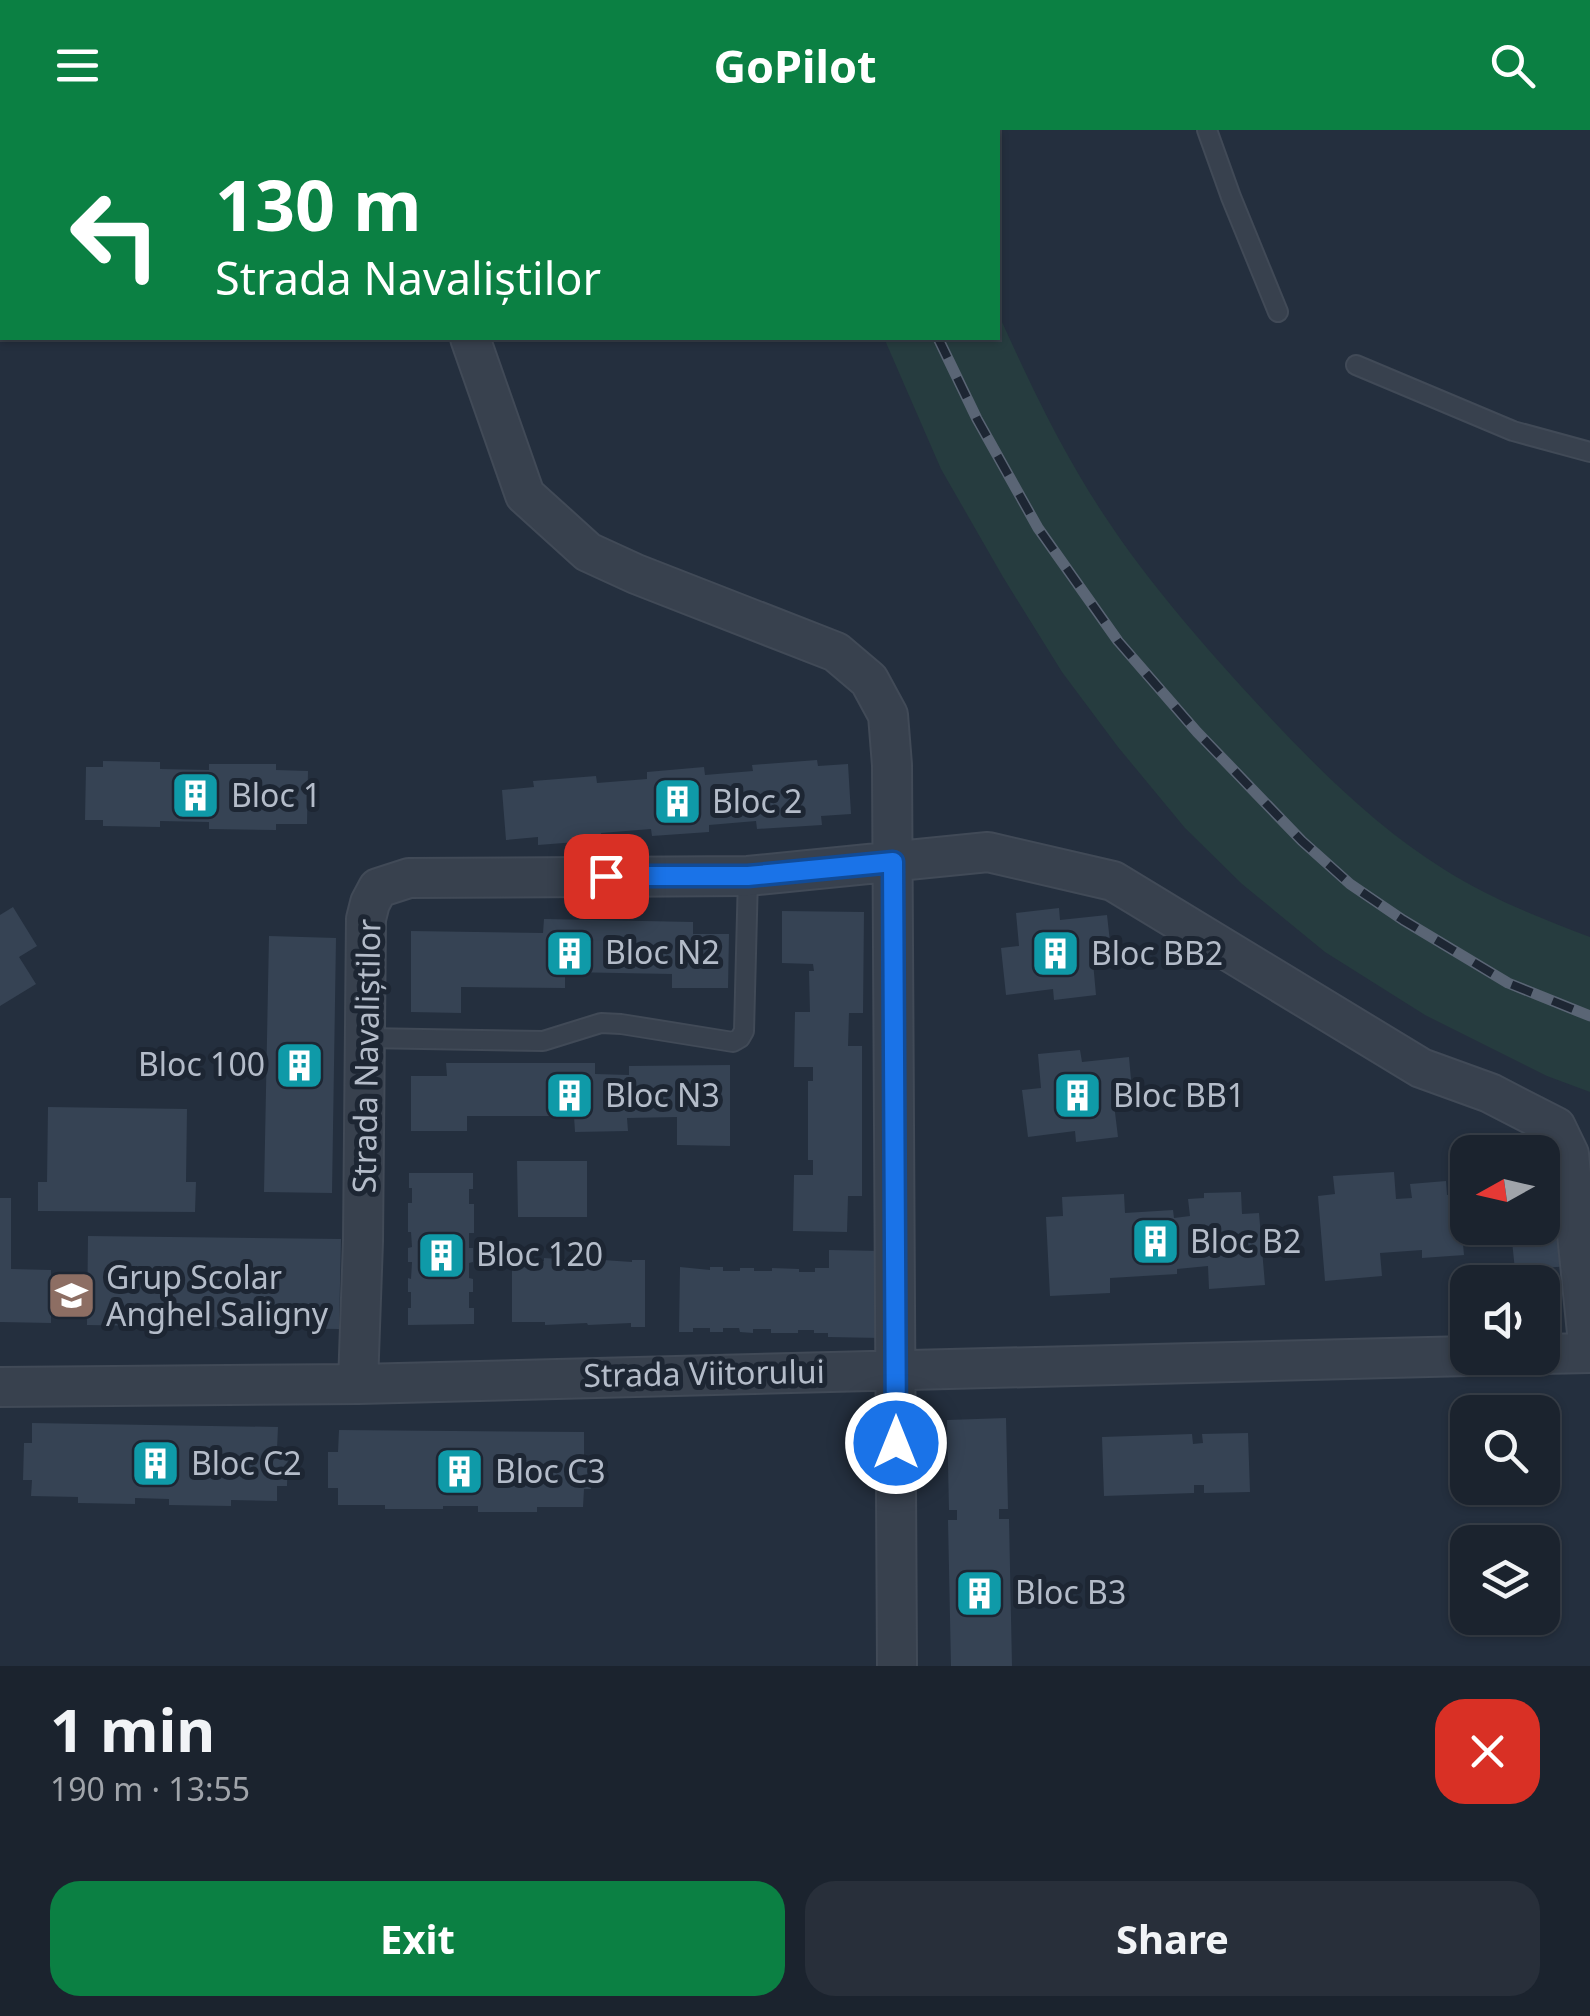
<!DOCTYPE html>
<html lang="en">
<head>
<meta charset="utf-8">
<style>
	:root { --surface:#1b232e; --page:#282f3a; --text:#f1f3f6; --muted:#a0a4aa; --line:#39404a; --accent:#0b8043 }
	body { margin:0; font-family:"Noto Sans",sans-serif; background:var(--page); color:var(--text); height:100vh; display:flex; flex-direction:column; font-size:38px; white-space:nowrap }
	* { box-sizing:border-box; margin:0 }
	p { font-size:32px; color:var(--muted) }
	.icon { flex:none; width:55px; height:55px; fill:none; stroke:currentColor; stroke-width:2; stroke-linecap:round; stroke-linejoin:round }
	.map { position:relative; height:1536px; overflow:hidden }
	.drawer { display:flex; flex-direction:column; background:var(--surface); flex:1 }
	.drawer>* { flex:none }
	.top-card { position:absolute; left:0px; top:0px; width:1000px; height:210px; box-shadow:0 2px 8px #0004,0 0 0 2px var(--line); background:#0b8043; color:#fff; overflow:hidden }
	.needle { width:65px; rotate:262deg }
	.buttons { position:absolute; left:1450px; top:1005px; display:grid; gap:20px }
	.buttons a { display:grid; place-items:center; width:110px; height:110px; border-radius:20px; background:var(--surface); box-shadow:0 2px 8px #0004,0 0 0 2px var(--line); font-size:50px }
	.pin { position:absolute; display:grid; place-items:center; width:85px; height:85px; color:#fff; margin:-42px; border-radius:20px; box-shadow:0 5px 15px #0006 }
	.me { position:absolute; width:110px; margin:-55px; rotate:0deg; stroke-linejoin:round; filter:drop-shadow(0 0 8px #0008) }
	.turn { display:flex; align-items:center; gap:35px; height:210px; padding:0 50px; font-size:45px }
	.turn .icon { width:130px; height:130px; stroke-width:2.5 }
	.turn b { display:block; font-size:70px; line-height:85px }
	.round { display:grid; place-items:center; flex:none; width:105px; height:105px; border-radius:30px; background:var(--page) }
	.overview { display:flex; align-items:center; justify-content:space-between; height:170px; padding:0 50px }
	h1 { font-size:60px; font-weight:700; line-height:75px }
	.cta { display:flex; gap:20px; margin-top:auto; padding:20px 50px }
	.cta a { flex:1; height:115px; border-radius:30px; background:var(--accent); color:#fff; font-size:40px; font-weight:700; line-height:115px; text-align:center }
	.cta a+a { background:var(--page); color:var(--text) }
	header { display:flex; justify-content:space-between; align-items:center; height:130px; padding:0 50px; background:var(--accent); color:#fff; font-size:45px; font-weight:700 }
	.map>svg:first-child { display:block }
	.green { fill:#263c3f }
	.building { fill:#364354 }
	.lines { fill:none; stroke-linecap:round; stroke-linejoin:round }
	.service-casing { stroke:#414a57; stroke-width:22 }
	.minor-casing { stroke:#414a57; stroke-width:42 }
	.service { stroke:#38414e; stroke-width:18 }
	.minor { stroke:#38414e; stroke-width:38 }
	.rail-casing { stroke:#5a6575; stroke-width:11 }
	.rail { stroke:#1d2633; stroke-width:8; stroke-dasharray:22; stroke-linecap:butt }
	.route-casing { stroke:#114b97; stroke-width:25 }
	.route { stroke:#1a73e8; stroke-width:18 }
	.labels { text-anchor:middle; stroke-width:10; stroke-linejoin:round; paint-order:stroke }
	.poi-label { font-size:32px; fill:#b4bcc9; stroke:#1d2633; text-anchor:start }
	.street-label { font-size:32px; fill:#b4bcc9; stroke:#1d2633 }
</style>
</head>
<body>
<header><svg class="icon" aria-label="menu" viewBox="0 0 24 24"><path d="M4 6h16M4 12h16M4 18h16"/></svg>GoPilot<svg class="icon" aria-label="search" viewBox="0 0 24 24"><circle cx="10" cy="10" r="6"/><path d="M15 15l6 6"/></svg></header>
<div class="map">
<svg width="1590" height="1536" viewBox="0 0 1590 1536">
	<rect width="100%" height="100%" fill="#242f3e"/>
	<!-- green -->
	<path class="green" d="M998,183C1029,252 1062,322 1104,385C1150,455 1206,518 1263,580C1318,639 1376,697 1445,740C1491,769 1540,788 1590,807V962L1547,946L1425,885L1325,822L1242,754L1185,698L1118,617L1062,542L1003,447L941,339L884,208H998Z"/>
	<!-- building -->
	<path class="building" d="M817,630L818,636L848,634L851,684L821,686L822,695L757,699L756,691L709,695V702L652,706L651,699L601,703L602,710L538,715V707L506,710L502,660L534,657L533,651L596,646L597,653L647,649V642L704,637L705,645L753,641L752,635Z
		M103,631L160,632V639L209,640V634H276V640L308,641L307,694H276V700L209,699V692L160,691V697L103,696V690H85L86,637H103Z
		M13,777L37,816L19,827L36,854L0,876V785Z
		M1059,778L1060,790L1107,785L1112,830L1093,832L1096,865L1054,870L1053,859L1006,865L1001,818L1019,816L1016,783Z
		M782,781L864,782L863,883H849L848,916H862V1066H848L847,1102L793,1101L794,1045H813V1030H808V951H813V937H794L795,882H810L809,841H814L813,834L782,833Z
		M544,789L693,792V804H729L728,858H672V844L565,842V858L461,857V883L411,882V801L543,803Z
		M269,806L336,808L332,1063L264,1062Z
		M1080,920L1082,932L1129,927L1133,972L1114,974L1118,1007L1076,1012L1075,1001L1028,1007L1022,960L1041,958L1038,924Z
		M446,933H595V944L629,945V936L730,935V1016L677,1015V987L627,988L628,1001L575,1002L574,986H467V1001H411V946H447Z
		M48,977L187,979L186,1052H196L195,1082L38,1081V1052H47Z
		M517,1031H587V1087H518Z
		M1394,1042L1396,1069L1412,1068L1410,1054L1446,1051L1447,1065L1468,1063V1098H1542V1057L1564,1056L1571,1136L1515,1140L1512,1111L1463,1114L1464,1125L1422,1128V1120L1380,1123L1382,1146L1325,1151L1318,1066L1335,1064L1333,1046Z
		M409,1043H473V1059H469V1074H474V1103H469V1118H473V1132L469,1133V1148L473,1149V1162H469V1178H474V1194L408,1195V1178H411V1162H408V1148L411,1149L412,1132H408V1118L412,1117L411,1102H408V1073H412V1058H409Z
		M1241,1062L1242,1084L1259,1083L1265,1155L1209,1159L1208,1136L1177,1139V1144L1110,1148V1163L1050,1166L1046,1087L1063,1086L1062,1067L1124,1064L1125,1083L1173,1080L1174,1088L1190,1086L1188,1069L1204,1068V1063Z
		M0,1068H11V1139L51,1140V1193L0,1192Z
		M88,1106L341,1109L339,1199L87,1195Z
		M829,1120L882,1121L881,1208L828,1207V1203H814V1200H798V1203H771V1199H753V1203L740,1202L739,1198H723V1202H710V1198H693V1202H679L680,1137L710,1140V1137H723V1141H740V1138H754V1141H772V1138L799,1139V1142H815V1138H829Z
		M544,1128L588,1131V1129L632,1132V1130H645V1197H631V1193L588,1195L587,1193L545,1195V1192H512V1130L544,1131Z
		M1006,1288L1008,1379H999V1389H1009L1012,1536H951L948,1390H957V1380H949L947,1290Z
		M32,1293L278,1297L277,1319H288L287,1356H277V1371L231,1370V1376L169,1375V1369L135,1368V1374L78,1373V1367L31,1366L32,1350H23L24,1313H32Z
		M339,1300L584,1302V1326H591V1359H584L583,1377H537V1382H478V1376H443V1379H385V1375H338V1358H328V1322H338Z
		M1248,1303L1250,1362L1204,1363V1355H1194V1363L1104,1366L1102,1307L1192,1304L1193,1314L1203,1313L1202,1304Z"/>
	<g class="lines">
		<defs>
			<path id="service" d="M1207,0L1231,67L1278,182
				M1356,235L1513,301L1590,322
				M365,908L543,911L601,893L621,894L733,912L740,908L744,901L748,746"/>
			<path id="minor" d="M429,0V2
				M470,208L525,365L588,422L636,444L836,522L869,550L888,585L892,635L897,1536
				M1542,1224L1590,1223
				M358,1254L363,1111L366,789L370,773L378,758L409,748L748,746L988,722L1113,751L1421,938L1490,963L1556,997L1569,1024L1589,1223
				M0,1257L358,1254L1468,1226"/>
		</defs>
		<!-- service casing -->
		<use href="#service" class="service-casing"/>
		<!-- minor casing -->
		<use href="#minor" class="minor-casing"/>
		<!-- service -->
		<use href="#service" class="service"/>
		<!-- minor -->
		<use href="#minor" class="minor"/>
		<defs>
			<path id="rail" d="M862,0V2
				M938,208L977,289L1038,398L1118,511L1197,602L1302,711L1350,754L1403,790L1508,853L1590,886"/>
		</defs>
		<!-- rail casing -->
		<use href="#rail" class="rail-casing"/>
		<!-- rail -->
		<use href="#rail" class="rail"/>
	</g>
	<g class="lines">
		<defs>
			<path id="route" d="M606,746H748L893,732L896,1313"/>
		</defs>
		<!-- route casing -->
		<use href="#route" class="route-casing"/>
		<!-- route -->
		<use href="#route" class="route"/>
	</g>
	<!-- icons -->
	<defs>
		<symbol id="building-square" viewBox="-11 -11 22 22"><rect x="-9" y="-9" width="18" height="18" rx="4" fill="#0f9aa8" stroke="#1d2633"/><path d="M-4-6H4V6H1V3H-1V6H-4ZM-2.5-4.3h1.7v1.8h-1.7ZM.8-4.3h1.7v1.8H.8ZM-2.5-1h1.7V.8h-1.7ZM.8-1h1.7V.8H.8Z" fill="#fff"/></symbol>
		<symbol id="school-square" viewBox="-11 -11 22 22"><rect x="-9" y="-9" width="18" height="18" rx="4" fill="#8d6e63" stroke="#1d2633"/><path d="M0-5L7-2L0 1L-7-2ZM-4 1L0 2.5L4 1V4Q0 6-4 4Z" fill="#fff"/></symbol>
	</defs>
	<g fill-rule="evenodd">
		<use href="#building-square" x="168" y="638" width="55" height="55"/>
		<use href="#building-square" x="650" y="644" width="55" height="55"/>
		<use href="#building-square" x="542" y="796" width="55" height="55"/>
		<use href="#building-square" x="1028" y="796" width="55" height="55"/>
		<use href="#building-square" x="272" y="908" width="55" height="55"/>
		<use href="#building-square" x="542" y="938" width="55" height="55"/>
		<use href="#building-square" x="1050" y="938" width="55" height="55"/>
		<use href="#building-square" x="1128" y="1084" width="55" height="55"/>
		<use href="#building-square" x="414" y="1098" width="55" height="55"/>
		<use href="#school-square" x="44" y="1138" width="55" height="55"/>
		<use href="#building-square" x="128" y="1306" width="55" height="55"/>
		<use href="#building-square" x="432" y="1314" width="55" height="55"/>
		<use href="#building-square" x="952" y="1436" width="55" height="55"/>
	</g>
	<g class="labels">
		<!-- poi labels -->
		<g class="poi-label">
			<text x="231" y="677">Bloc 1</text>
			<text x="712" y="683">Bloc 2</text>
			<text x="605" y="834">Bloc N2</text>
			<text x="1091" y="835">Bloc BB2</text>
			<text x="265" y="946" text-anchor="end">Bloc 100</text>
			<text x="605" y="977">Bloc N3</text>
			<text x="1113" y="977">Bloc BB1</text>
			<text x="1190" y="1123">Bloc B2</text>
			<text x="476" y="1136">Bloc 120</text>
			<text x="106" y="1159">Grup Scolar<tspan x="106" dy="37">Anghel Saligny</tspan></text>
			<text x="191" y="1345">Bloc C2</text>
			<text x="495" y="1353">Bloc C3</text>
			<text x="1015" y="1474">Bloc B3</text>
		</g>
		<!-- street labels -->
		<g class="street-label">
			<text transform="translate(367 926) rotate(-89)" y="11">Strada Navaliștilor</text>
			<text transform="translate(704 1244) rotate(-1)" y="11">Strada Viitorului</text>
		</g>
	</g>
</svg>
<div class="buttons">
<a><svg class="needle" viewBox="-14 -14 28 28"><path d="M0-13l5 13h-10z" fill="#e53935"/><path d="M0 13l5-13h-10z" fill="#a0a4aa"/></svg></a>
<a><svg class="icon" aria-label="sound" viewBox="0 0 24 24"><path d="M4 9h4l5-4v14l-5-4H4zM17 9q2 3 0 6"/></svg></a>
<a><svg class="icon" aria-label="search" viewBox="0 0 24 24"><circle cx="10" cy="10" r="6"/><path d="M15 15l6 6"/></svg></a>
<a><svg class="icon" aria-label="layers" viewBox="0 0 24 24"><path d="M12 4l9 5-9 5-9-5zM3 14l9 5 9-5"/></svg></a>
</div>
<div class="pin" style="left:606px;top:746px;background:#d93025"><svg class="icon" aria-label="arrive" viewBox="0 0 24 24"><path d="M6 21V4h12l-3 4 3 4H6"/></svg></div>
<svg class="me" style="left:896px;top:1313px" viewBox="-20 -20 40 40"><circle r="17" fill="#1a73e8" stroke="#fff" stroke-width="3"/><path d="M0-11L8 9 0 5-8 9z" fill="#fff"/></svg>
<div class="top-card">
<div class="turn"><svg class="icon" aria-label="left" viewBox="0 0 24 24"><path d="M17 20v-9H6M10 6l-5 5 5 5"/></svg><div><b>130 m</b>Strada Navaliștilor</div></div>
</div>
</div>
<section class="drawer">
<div class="overview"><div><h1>1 min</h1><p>190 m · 13:55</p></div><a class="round" style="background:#d93025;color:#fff"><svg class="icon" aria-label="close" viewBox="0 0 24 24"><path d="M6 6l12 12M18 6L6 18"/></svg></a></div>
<div class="cta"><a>Exit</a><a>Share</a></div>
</section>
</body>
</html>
